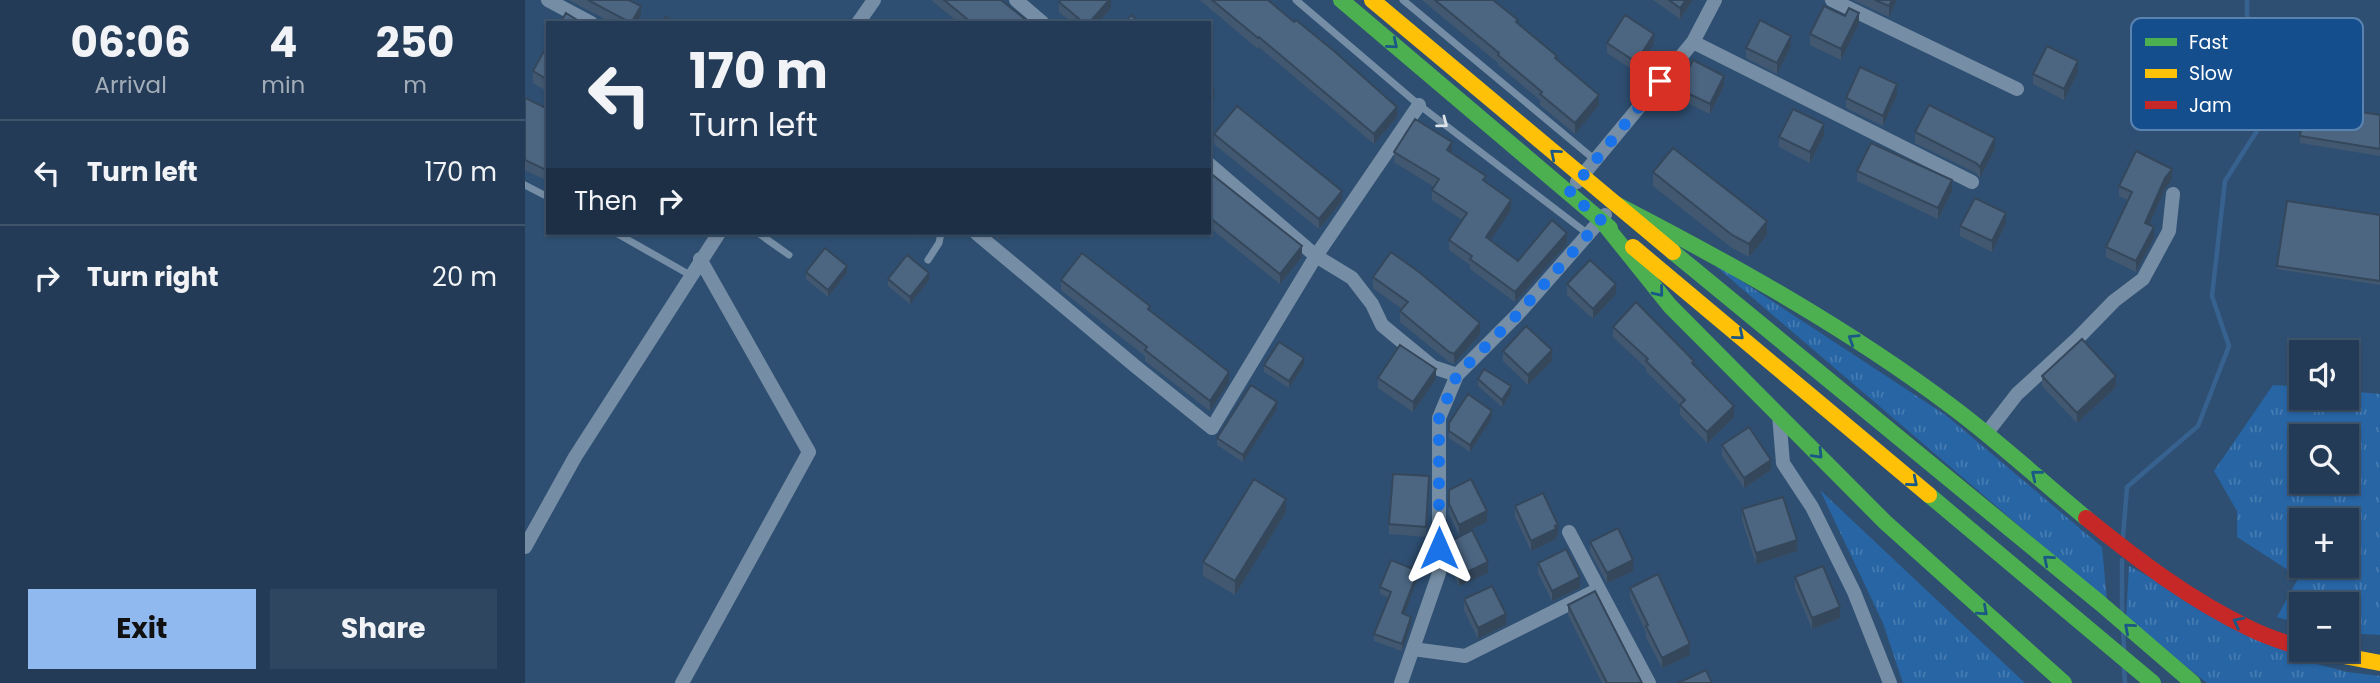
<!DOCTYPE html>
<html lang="en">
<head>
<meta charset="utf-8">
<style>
	:root { --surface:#233b56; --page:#2f4660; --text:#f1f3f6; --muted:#a3adb9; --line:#40556c; --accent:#90b9f0 }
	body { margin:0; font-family:Poppins,sans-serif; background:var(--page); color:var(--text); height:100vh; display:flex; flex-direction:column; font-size:26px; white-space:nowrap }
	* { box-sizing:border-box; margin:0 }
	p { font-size:23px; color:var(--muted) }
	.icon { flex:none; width:38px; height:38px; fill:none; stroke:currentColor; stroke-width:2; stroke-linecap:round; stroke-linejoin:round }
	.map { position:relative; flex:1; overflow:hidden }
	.side { display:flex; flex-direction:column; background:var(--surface); width:525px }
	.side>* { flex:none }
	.banner { position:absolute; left:21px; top:21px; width:665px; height:214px; border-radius:0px; box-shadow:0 2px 5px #0004,0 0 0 2px var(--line); background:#233b56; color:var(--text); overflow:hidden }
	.controls { position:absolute; left:1764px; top:340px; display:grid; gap:14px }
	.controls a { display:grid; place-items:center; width:70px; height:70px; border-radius:0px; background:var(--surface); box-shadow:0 2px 5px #0004,0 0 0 2px var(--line); font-size:35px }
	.pin { position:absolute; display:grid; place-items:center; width:60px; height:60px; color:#fff; margin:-30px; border-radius:14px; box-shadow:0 4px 10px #0006 }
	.me { position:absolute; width:77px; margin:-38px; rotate:0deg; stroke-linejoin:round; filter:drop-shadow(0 0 5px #0008) }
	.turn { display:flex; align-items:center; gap:24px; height:147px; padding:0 28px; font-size:32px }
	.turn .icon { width:91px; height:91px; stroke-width:2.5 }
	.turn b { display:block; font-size:49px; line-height:60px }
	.then { display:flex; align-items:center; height:66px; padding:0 28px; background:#0003; gap:14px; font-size:26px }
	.eta { display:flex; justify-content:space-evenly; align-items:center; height:119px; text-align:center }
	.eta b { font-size:42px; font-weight:700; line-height:49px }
	.primary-button { display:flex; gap:14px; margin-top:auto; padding:14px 28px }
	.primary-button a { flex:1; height:80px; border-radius:0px; background:var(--accent); color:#111; font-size:28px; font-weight:700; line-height:80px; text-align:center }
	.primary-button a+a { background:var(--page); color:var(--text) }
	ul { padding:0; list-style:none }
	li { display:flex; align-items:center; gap:21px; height:105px; padding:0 28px; border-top:2px solid var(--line) }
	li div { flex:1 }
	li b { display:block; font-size:26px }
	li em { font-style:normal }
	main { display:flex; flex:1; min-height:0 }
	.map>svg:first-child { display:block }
	.grass { fill:url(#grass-tufts); fill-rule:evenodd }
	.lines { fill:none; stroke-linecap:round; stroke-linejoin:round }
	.stream { stroke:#37618f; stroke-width:4.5 }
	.lane { stroke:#768ea5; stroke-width:7 }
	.street { stroke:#768ea5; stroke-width:14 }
	.fast { stroke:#4caf50; stroke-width:16 }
	.slow { stroke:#ffc107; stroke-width:16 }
	.jam { stroke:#c62828; stroke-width:16 }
	.wall { fill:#415870 }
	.shaded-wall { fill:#35475b }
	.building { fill:#4c6682; stroke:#35475b; stroke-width:2 }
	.oneway { stroke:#1a5887 }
	.oneway2 { stroke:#dde3e8 }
	.route { stroke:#1a73e8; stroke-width:12; stroke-dasharray:0 21.6 }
	.key { fill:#144e8d; stroke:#5a83af; stroke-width:2 }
	.key-label { font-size:19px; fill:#fff }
</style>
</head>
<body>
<main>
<section class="side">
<div class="eta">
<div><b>06:06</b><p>Arrival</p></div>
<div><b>4</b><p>min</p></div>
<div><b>250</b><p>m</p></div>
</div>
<ul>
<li><svg class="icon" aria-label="left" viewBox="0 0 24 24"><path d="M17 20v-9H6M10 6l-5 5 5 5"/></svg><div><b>Turn left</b></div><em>170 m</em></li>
<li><svg class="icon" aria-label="right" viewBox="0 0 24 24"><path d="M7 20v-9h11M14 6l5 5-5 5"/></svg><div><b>Turn right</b></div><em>20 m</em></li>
</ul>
<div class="primary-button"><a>Exit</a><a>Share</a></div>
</section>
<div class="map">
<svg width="1855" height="683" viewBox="0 0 1855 683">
	<defs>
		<pattern id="grass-tufts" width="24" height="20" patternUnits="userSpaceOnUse" patternTransform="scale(1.75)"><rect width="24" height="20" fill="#2765a4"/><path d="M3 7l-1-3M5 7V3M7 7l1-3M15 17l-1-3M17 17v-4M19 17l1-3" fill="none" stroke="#477cb2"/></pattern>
	</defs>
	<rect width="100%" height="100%" fill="#2f4f72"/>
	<!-- grass -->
	<path class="grass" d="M1180,257L1422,416L1577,547L1582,601Z
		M1748,385L1776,387V397H1822V391L1855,394V635L1822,633V604H1776V624L1752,617L1774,577L1712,537V511L1689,471ZM1776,436H1822V481H1776ZM1776,520H1822V565H1776Z
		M1295,490L1500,683H1378L1358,623Z
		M1604,566L1784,662L1822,672L1855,676V683H1682L1601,619Z"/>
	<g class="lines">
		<!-- stream -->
		<path class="stream" d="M1598,537L1602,487L1673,426L1704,346L1687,296L1700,181L1749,104L1722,15V0
			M1597,560V614
			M1598,630L1599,649
			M1599,668L1600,683"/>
		<!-- lane -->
		<path class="lane" d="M771,0L894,105L1063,234
			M878,0L1070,160
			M0,185L23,197
			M91,233L165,275
			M233,233L264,255
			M403,260L414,243L416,233"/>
		<!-- street -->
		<path class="street" d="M23,0L66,23
			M491,0L518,23
			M1307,0L1492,89
			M333,23L349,0
			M1168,42L1447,182
			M894,105L791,256L827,278L847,304L857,325L869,335L908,367L932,375
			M1052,182L1168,42L1190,0
			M451,233L610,366L687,428L791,256L684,164
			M1254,415L1258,463L1287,507L1329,592L1365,683
			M1461,434L1492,394L1553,338L1589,301L1618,279L1644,231L1648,194
			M1044,532L1074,589
			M0,547L50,457L194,233
			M888,649L940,656L1074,589L1124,683
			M157,683L284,452L175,259
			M876,683L914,573V418L932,375L992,315L1080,215"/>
		<!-- fast -->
		<path class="fast" d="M816,0L1085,228
			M1091,204C1207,264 1322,328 1426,406C1473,441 1516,481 1561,518
			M1076,220L1145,306L1360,522L1539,683
			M1148,252L1575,603L1668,683
			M1404,495L1628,683"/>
		<!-- slow -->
		<path class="slow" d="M847,0L1148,252
			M1108,247L1404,495
			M1782,649L1855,663"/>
		<!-- jam -->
		<path class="jam" d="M1561,518C1613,560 1665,600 1726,629C1742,637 1759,642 1776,648"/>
	</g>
	<!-- wall -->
	<path class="wall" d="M44,0H104L116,16L112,23H87Z
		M406,0H476L505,23H434Z
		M586,0V8L573,23H547L534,12V2Z
		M675,0H743L872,117L849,144L734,47L733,49Z
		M897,0H968L1032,60L1074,105L1050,134L1015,105V100L973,65V63Z
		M1128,0H1168L1155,19Z
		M1328,0H1372L1364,17Z
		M1334,24L1316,60L1285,45V34Z
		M1082,43L1129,44L1111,72L1082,53Z
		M23,44V92L8,83V71Z
		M1266,46L1252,74L1221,58V48Z
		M1553,72L1539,100L1508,84V74Z
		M1199,86L1185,114L1154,99V89Z
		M1372,95L1358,126L1321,108V98Z
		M0,98L23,109V181L0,170Z
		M1855,115V156L1775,143V136Z
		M1390,132L1470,149L1455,178L1451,173L1390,143Z
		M689,134L817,201L794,229L689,144Z
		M1299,135L1285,163L1254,147V137Z
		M869,152H927V153L961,182L986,210L965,240L993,261L1042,244L990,302L945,269V265L924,250V240L937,220L907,200V190L909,187L869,162Z
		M1332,171L1427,191L1413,219L1332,181Z
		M684,172L777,257L755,284L684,227Z
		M1128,172L1242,235L1224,257L1207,248L1128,186Z
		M1647,179L1640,189L1624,225L1629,238L1611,272L1581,257V247L1603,200L1594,196V186Z
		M1855,215V285L1752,269V266Z
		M1481,223L1467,252L1435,236V226Z
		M381,233H392L388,238Z
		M466,233H480L474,240Z
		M281,272L322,273L303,297L281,279Z
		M848,277L955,334L929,364L924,362L875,322V311L877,309L848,288Z
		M363,279L404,280L385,304L363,286Z
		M536,280L625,311L704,382L685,411L620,361V356L536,290Z
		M1042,284L1091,294L1068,319L1042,295Z
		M1088,327L1169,365L1209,417L1182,443L1155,415V405L1121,371V368L1088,337Z
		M978,351L1027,361L1003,385L978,361Z
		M739,365H779L764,388L739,372Z
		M1517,376L1591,387L1552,423L1517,386Z
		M853,378L911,379L888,412L853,388Z
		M953,379L986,393L977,407L953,386Z
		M752,409L718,462L692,445V438Z
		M967,418L945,452L924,438V423Z
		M1197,445L1246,470L1219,488L1197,456Z
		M904,487L901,537L864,534V524Z
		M924,490L962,522L934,535L924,514Z
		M990,506L1033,535L1031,536V539L1006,551L990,517Z
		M1217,509L1272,551L1231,564L1217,520Z
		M761,512L710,595L678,576V562Z
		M924,542L963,573L934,586L924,564Z
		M1065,542L1108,571L1082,583L1065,552Z
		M1013,563L1055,588L1027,601L1013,573Z
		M1270,577L1315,618L1287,629L1270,588Z
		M893,578L879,614L886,624L877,651L849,641V634L864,598L855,594V587Z
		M1105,588L1165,655L1137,668L1121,637V632L1105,598Z
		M939,599L981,625L953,639L939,610Z
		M1043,605L1117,683H1077L1043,615Z"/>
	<!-- shaded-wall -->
	<path class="shaded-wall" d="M584,0H586V8L573,23H564Z
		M1161,0H1168L1155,19V8Z
		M1367,0H1372L1364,17V6Z
		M116,6V16L112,23H107Z
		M1334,13V24L1316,60V49Z
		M1129,34V44L1111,72V62Z
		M1266,36V46L1252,74V63Z
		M1553,61V72L1539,100V89Z
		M1199,76V86L1185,114V104Z
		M1372,84V95L1358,126V116Z
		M689,89V99L684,105V95Z
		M1074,95V105L1050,134V123Z
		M872,107V117L849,144V134Z
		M1299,124V135L1285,163V152Z
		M1470,138V149L1455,178V167Z
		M927,142V152L922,161V150Z
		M1647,169V179L1640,189L1620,234V223L1640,178Z
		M1427,180V191L1413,219V208Z
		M817,191V201L794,229V219Z
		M986,200V210L961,247V237Z
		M1481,213V223L1467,252V241Z
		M1242,221V235L1224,257V244Z
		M1629,227V238L1611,272V261Z
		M474,233H480L474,240Z
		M1042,233V244L990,302V292Z
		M777,246V257L755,284V274Z
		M322,266V273L303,297V290Z
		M404,273V280L385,304V297Z
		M1091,284V294L1068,319V309Z
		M955,323V334L929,364V354Z
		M1027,350V361L1003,385V375Z
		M779,358V365L764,388V381Z
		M911,369V379L888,412V402Z
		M704,372V382L685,411V401Z
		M1591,376V387L1552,423V413Z
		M986,386V393L977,407V400Z
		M752,402V409L718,462V455Z
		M1209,406V417L1182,443V432Z
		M967,411V418L945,452V445Z
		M1246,460V470L1219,488V478Z
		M761,499V512L710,595V581Z
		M962,511V522L934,535V525Z
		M1033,525V535L1031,536V539L1006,551V541Z
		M1272,540V551L1231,564V553Z
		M1108,560V571L1082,583V573Z
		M963,562V573L934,586V576Z
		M893,571V578L877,620V613Z
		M1055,577V588L1027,601V591Z
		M1315,607V618L1287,629V618Z
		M981,614V625L953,639V628Z
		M886,617V624L877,651V644Z
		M1165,644V655L1137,668V658Z"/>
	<!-- building -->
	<path class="building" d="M63,0H104L116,6L106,23Z
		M419,0H476L505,23H447Z
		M536,0H584L564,23H559L534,2Z
		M687,0H743L769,22L771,20L809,51L872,107L849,134L734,37L733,38Z
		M910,0H968L993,20L991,22L1032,56L1030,58L1074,95L1050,123L1015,94L1017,92L973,55L974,53Z
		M1144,0H1161L1155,8Z
		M1350,0H1367L1364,6Z
		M1299,6L1320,16L1324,8L1334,13L1316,49L1285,34Z
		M41,13L57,23H35Z
		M606,15L615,23H600Z
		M1100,15L1129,34L1111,62L1082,43Z
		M140,17L152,23H138Z
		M1235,20L1266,36L1252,63L1221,48Z
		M23,44V80L8,71Z
		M1522,46L1553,61L1539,89L1508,74Z
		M1168,60L1199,76L1185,104L1154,89Z
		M1335,67L1372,84L1358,116L1321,98Z
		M684,84L689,89L684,95Z
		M0,98L23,109V171L0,160Z
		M1780,103L1855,115V149L1775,136Z
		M1404,105L1470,138L1455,167L1451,163L1390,132Z
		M712,106L817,191L794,219L689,134Z
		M1268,109L1299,124L1285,152L1254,137Z
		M890,119L927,142L922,150L961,176L958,180L986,200L961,237L993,261L1027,220L1042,233L990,292L945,259L947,256L924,240L942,213L907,190L914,179L869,152Z
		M1346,143L1427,180L1413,208L1332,171Z
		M1148,148L1242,221L1224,244L1207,235L1128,172Z
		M1611,151L1647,169L1640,178L1620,223L1629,227L1611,261L1581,247L1607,192L1594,186Z
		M684,172L777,246L755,274L684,217Z
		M1450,198L1481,213L1467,241L1435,226Z
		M1762,201L1855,215V281L1752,266Z
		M300,248L322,266L303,290L281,272Z
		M866,252L894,272L955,323L929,354L924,352L875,311L883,302L848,277Z
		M557,253L625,306L623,309L704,372L685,401L620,350L622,347L536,280Z
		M382,255L404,273L385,297L363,279Z
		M1065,260L1091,284L1068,309L1042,284Z
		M1111,302L1169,361L1167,363L1209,406L1182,432L1155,405L1160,400L1121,361L1123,359L1088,327Z
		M1001,326L1027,350L1003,375L978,351Z
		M1557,339L1591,376L1552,413L1517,376Z
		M754,342L779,358L764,381L739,365Z
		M875,345L911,369L888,402L853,378Z
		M959,369L986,386L977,400L953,379Z
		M726,385L752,402L718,455L692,438Z
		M943,394L967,411L945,445L924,431V423Z
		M1224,427L1246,460L1219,478L1197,445Z
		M868,474L904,476L901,527L864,524Z
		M729,479L761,499L710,581L678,562Z
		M946,479L962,511L934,525L924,504V490Z
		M1018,493L1033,525L1030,526L1031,529L1006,541L990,506Z
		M1258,497L1272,540L1231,553L1217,509Z
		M1093,528L1108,560L1082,573L1065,542Z
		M947,530L963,562L934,576L924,554V542Z
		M1041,549L1055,577L1027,591L1013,563Z
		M866,560L893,571L877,613L886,617L877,644L849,634L866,592L855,587Z
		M1298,566L1315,607L1287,618L1270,577Z
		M1133,574L1165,644L1137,658L1121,626L1123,625L1105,588Z
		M967,586L981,614L953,628L939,599Z
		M1070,591L1117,683H1082L1043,605Z
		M1181,670L1187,683H1153Z"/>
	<!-- one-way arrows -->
	<defs><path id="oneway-chevron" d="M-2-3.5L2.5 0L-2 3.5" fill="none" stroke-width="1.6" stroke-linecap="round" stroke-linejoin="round" transform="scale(1.75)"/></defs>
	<g class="oneway">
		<use href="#oneway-chevron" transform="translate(868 44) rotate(40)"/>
		<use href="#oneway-chevron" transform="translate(1030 154) rotate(-140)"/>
		<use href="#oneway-chevron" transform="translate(1134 292) rotate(51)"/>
		<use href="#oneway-chevron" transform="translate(1214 335) rotate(40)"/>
		<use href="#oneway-chevron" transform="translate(1328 339) rotate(-148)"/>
		<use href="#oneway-chevron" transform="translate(1293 454) rotate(46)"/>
		<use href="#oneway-chevron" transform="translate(1511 475) rotate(-141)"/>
		<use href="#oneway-chevron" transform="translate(1388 482) rotate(40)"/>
		<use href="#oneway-chevron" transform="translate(1523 560) rotate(-140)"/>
		<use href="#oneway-chevron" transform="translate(1458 611) rotate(42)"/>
		<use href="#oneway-chevron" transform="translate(1713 622) rotate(-153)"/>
		<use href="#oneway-chevron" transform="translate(1604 628) rotate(-139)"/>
	</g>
	<use class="oneway2" href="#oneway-chevron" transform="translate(918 123) rotate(37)"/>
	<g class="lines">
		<!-- route -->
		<path class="route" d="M914,548V418L932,375L992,315L1076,220L1044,193L1135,81"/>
	</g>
	<!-- legend -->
	<rect x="1606" y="18" width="232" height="112" rx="10" class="key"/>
	<rect x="1620" y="38" width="32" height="8" fill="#4caf50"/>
	<rect x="1620" y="69" width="32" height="9" fill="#ffc107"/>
	<rect x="1620" y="101" width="32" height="8" fill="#c62828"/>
	<g class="key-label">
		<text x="1664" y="49">Fast</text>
		<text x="1664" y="80">Slow</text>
		<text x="1664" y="112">Jam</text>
	</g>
</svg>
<div class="controls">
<a><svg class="icon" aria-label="sound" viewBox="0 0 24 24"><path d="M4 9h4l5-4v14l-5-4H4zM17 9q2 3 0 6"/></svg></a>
<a><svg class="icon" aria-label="search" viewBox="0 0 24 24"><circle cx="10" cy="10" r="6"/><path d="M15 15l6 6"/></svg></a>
<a>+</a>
<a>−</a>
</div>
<div class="pin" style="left:1135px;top:81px;background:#d93025"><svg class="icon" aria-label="arrive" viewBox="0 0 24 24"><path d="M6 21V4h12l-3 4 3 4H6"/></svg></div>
<svg class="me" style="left:914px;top:548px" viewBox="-20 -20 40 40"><path d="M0-17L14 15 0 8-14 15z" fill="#1a73e8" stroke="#fff" stroke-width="4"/></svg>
<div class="banner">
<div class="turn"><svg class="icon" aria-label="left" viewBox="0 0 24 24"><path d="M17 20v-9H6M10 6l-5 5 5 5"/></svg><div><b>170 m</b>Turn left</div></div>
<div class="then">Then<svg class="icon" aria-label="right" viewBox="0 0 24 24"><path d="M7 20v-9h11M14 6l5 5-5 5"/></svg></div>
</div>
</div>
</main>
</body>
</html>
